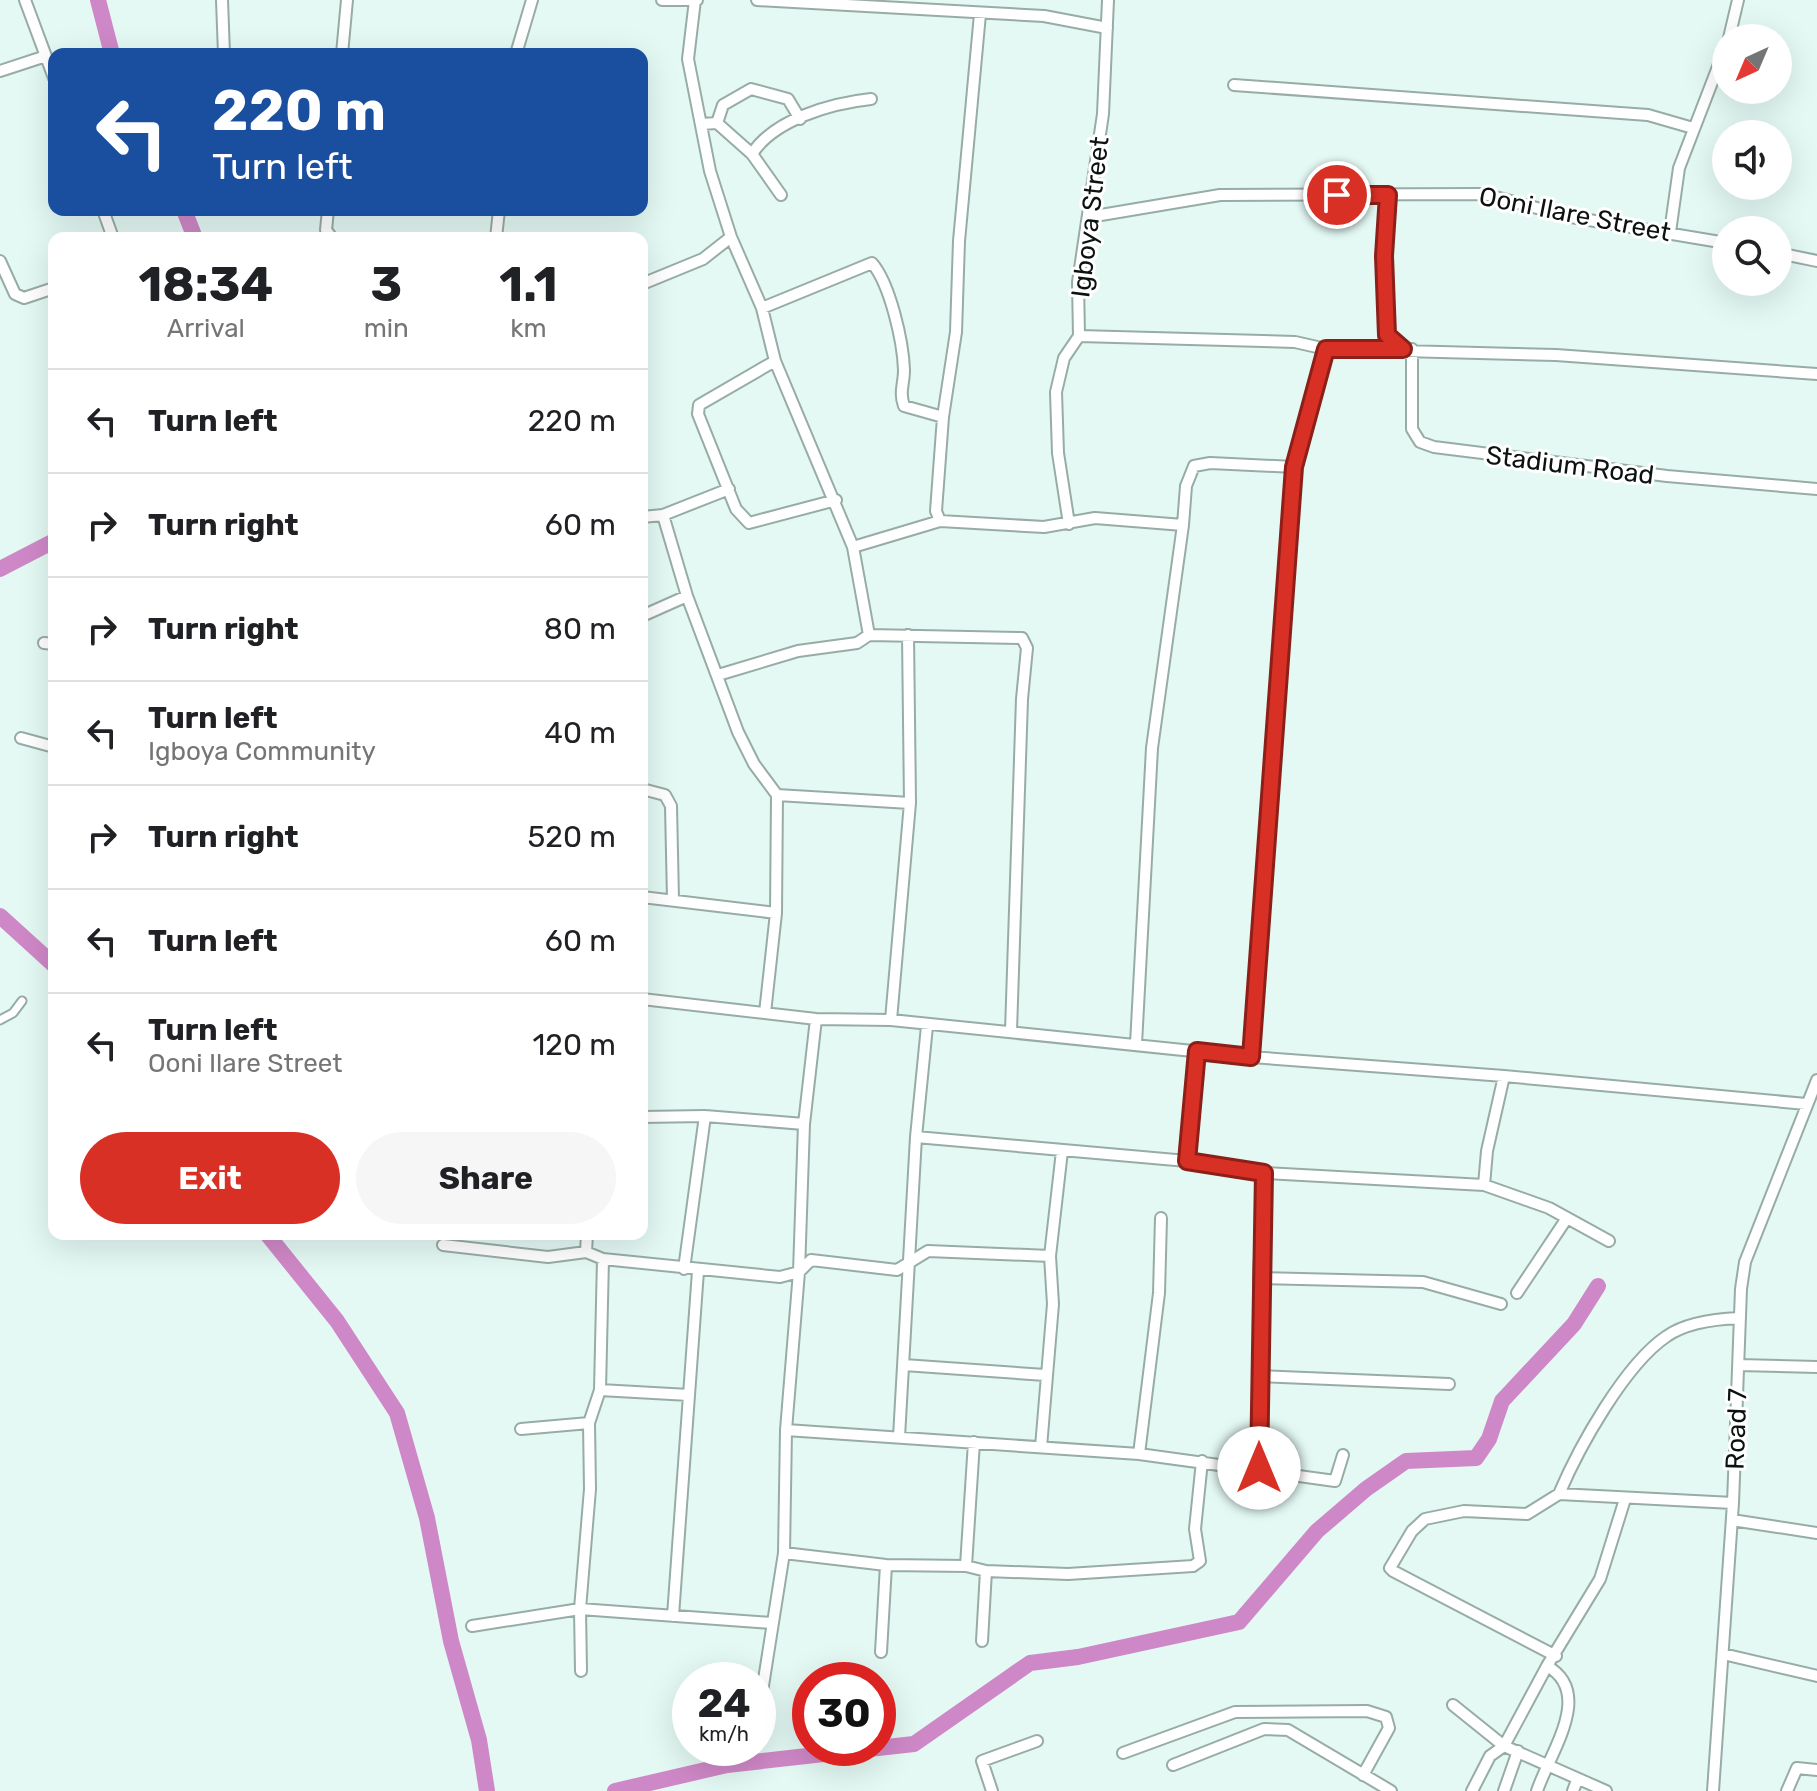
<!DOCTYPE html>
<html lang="en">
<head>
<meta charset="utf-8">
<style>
	:root { --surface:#fff; --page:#f6f6f6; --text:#202124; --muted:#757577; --line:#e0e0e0; --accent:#d93025 }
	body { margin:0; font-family:Rubik,sans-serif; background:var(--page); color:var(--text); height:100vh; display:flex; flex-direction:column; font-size:30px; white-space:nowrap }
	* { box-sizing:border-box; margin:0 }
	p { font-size:26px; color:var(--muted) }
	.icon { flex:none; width:44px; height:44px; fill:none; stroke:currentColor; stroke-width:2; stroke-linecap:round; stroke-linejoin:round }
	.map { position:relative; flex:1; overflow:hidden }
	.sheet { position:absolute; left:48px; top:232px; width:600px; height:1008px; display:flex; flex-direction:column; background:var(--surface); border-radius:16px; box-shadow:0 8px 32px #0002 }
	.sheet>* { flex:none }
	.guide { position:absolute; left:48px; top:48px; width:600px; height:168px; border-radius:16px; box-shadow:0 8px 32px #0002; background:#1a4fa0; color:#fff; overflow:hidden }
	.needle { width:52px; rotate:224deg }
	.fabs { position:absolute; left:1712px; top:24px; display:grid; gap:16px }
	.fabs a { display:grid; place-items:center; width:80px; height:80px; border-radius:50%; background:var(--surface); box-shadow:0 8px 32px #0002; font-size:40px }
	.speed { position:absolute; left:672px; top:1662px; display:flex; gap:16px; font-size:40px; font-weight:700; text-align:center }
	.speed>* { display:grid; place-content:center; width:104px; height:104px; border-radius:50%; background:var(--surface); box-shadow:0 8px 32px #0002; line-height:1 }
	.speed small { font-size:20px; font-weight:400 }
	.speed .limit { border:12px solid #d22; background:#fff; color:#111 }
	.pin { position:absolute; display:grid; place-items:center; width:68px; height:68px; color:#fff; margin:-34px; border:4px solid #fff; border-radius:50%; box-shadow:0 2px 8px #0007 }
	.me { position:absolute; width:88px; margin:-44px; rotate:0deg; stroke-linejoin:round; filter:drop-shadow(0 0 6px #0008) }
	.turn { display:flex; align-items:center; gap:28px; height:168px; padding:0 32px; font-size:36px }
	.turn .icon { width:104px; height:104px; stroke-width:2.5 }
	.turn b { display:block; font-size:56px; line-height:68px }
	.eta { display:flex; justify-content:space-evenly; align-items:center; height:136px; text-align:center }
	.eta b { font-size:48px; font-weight:700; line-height:56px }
	.cta { display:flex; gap:16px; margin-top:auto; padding:16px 32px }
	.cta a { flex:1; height:92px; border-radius:48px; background:var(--accent); color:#fff; font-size:32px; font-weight:700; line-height:92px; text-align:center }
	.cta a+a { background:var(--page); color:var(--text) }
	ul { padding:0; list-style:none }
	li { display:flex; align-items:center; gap:24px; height:104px; padding:0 32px; border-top:2px solid var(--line) }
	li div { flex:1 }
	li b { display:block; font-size:30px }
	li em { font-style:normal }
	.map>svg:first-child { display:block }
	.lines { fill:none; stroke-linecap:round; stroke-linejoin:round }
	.river { stroke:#cf88c7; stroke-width:16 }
	.pedestrian-casing { stroke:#98aca7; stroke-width:11 }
	.minor-casing { stroke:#98aca7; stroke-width:14 }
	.pedestrian { stroke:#fff; stroke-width:7 }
	.minor { stroke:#fff; stroke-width:10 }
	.route-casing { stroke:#8d1f18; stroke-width:20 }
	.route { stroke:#d93025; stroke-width:14 }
	.labels { text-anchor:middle; stroke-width:6; stroke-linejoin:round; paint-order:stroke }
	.street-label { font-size:26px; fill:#0b1210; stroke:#fff }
</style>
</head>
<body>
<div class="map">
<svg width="1817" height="1791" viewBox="0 0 1817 1791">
	<rect width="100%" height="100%" fill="#e4f9f4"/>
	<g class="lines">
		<!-- river -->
		<path class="river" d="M98,0L112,54
			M184,210L195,238
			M0,569L54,541
			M0,916L54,965
			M267,1234L337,1321L397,1413L427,1518L451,1641L479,1740L487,1791
			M878,1748L914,1744L1030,1663L1078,1657L1239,1622L1317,1531L1366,1489L1406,1461L1476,1458L1489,1439L1502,1401L1574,1324L1598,1286
			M615,1791L727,1765L878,1748"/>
		<defs>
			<path id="pedestrian" d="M0,1020L13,1013L22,1001"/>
			<path id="minor" d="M25,0L54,78
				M222,0L224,54
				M662,0H697
				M695,0L688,59L710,171L731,237L762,308L775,361L853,547L869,635
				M757,0L1044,16L1107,28
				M1729,38L1738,0
				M342,54L347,0
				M516,54L532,0
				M0,71L46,56
				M1234,85L1648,115L1693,128
				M717,123L723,105L751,89L788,99L800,119
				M701,124L717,123L752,154L781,195
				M752,154C774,119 833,103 871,99
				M1388,195L1384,256L1387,335L1401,348
				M103,210L113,238
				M328,210L326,230L332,238
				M1089,217L1220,195L1484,194L1571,217L1726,243
				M1670,232L1679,168L1726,46
				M496,238L499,210
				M1778,253L1817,261
				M0,261L15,294L24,298L54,288
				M642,284L703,259L731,237
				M762,308L872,263C890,284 903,341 904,370C904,384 899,392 904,406L943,417
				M1079,336L1295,342L1326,349L1556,355L1817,374
				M1412,349V429L1420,442L1434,447L1667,476L1817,489
				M775,361L699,405L698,414L736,509L749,523L836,500
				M663,515L687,596L738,732L754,764L777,795L776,913L765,1013
				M642,517L663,515L729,489
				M940,521L936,511L943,417L956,332L959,241L980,14
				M1069,524L1058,453L1056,392L1064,358L1079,336L1078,282L1103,114L1108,0
				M1183,525L1186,486L1194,466L1210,463L1294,467
				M853,547L940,521L1044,527L1095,518L1183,525L1152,748L1136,1044
				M642,616L687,596
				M44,643L54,644
				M718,675L798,651L857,643L869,635L1022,638L1027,648L1022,699L1011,1031
				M21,738L54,747
				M642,789L665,795L671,806L673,900
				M777,795L910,803
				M642,897L776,913
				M642,999L816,1019L891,1020L1251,1057L1504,1076L1806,1104
				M891,1020L910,803L908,635
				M1251,1057L1294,467L1326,349
				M642,1117L705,1116L804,1124
				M916,1137L1187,1161L1264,1173L1484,1185L1549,1208L1609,1241
				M1187,1161L1197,1051
				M1484,1185L1487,1151L1504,1076
				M443,1245L548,1257L586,1252L603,1259L780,1277L799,1272L811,1260L897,1270L928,1251L1050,1256
				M586,1252L587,1234
				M684,1269L705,1116
				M1259,1278L1423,1282L1501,1304
				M1517,1293L1567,1218
				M904,1365L1045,1375
				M1739,1365L1817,1367
				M1259,1376L1449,1384
				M600,1390L689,1395
				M521,1429L589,1423
				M786,1430L1139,1454L1335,1481L1343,1455
				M899,1437L916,1137L927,1026
				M1041,1447L1053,1304L1050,1256L1062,1151
				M1139,1454L1159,1293L1161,1218
				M1259,1468V1278L1264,1173
				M1559,1494C1579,1447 1625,1364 1667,1336C1687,1322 1717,1319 1739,1318
				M1732,1520L1817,1533
				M784,1553L886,1565L966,1566L986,1571L1068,1574L1193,1566L1200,1561L1195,1529L1202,1461
				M966,1566L974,1442
				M673,1616L698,1271
				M472,1626L580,1609L771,1623
				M982,1641L986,1571
				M881,1652L886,1565
				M1723,1654L1817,1676
				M1556,1656L1393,1571L1390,1568L1412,1531L1425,1519L1464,1511L1527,1514L1559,1494L1733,1503
				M581,1671L580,1609L590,1489L589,1423L600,1390L603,1259
				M762,1692L784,1553L786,1430L799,1272L804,1124L816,1019
				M1453,1705L1504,1746L1606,1791
				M1123,1753L1235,1712L1367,1711L1386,1717L1389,1728L1363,1775
				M1173,1765L1264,1729L1288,1730L1391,1791
				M992,1791L982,1761L1037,1741
				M1472,1791L1490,1756L1504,1746L1547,1666
				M1504,1791L1518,1751
				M1537,1791C1549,1754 1595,1693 1547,1666L1600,1579L1625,1499
				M1573,1791L1577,1780
				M1713,1791L1733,1503L1741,1289L1745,1262L1817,1080
				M1787,1791L1797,1768L1817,1770"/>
		</defs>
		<!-- pedestrian casing -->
		<use href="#pedestrian" class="pedestrian-casing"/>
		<!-- minor casing -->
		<use href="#minor" class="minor-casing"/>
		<!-- pedestrian -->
		<use href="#pedestrian" class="pedestrian"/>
		<!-- minor -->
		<use href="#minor" class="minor"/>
	</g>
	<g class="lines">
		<defs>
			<path id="route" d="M1259,1468L1264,1173L1187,1161L1197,1051L1251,1057L1294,467L1326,349H1403L1387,335L1384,256L1388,195H1337"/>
		</defs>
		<!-- route casing -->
		<use href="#route" class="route-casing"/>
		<!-- route -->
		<use href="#route" class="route"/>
	</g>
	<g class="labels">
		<!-- street labels -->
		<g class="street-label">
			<text transform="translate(1575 214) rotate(11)" y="9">Ooni Ilare Street</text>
			<text transform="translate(1090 217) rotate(-83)" y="9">Igboya Street</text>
			<text transform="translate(1570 465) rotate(7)" y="9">Stadium Road</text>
			<text transform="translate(1736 1429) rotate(-88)" y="9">Road 7</text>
		</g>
	</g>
</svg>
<div class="fabs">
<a><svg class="needle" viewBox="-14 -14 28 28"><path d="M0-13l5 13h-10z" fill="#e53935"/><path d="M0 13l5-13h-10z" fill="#757577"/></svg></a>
<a><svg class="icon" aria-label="sound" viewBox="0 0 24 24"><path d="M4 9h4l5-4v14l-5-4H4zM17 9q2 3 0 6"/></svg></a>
<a><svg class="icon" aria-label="search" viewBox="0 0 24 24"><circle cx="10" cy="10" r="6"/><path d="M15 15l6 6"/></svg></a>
</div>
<div class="speed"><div>24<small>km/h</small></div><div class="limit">30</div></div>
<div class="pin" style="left:1337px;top:195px;background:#d93025"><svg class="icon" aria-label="arrive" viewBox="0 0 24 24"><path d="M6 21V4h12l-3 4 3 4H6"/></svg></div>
<svg class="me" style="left:1259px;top:1468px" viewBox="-20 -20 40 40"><circle r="19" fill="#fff"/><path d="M0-13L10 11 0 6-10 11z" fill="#d93025"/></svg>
<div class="guide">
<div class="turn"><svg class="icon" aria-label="left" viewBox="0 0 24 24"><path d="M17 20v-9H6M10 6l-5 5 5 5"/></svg><div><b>220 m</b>Turn left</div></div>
</div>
<section class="sheet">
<div class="eta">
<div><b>18:34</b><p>Arrival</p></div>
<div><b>3</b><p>min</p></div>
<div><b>1.1</b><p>km</p></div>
</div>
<ul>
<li><svg class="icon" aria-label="left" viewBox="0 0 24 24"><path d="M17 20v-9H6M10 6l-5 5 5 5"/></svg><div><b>Turn left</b></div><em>220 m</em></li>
<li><svg class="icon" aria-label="right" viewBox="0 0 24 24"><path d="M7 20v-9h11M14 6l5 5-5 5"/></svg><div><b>Turn right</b></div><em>60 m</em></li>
<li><svg class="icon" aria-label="right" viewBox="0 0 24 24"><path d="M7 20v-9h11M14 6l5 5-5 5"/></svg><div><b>Turn right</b></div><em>80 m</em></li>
<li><svg class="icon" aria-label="left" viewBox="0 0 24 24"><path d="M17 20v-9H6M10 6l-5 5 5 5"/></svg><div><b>Turn left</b><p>Igboya Community</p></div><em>40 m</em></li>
<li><svg class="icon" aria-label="right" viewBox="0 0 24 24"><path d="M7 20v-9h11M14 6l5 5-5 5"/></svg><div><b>Turn right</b></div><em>520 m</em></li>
<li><svg class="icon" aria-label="left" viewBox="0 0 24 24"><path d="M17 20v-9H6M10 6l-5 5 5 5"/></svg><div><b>Turn left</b></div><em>60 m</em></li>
<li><svg class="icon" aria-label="left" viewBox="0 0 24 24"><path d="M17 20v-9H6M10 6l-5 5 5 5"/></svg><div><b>Turn left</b><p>Ooni Ilare Street</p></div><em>120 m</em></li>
</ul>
<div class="cta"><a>Exit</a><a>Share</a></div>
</section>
</div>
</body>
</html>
